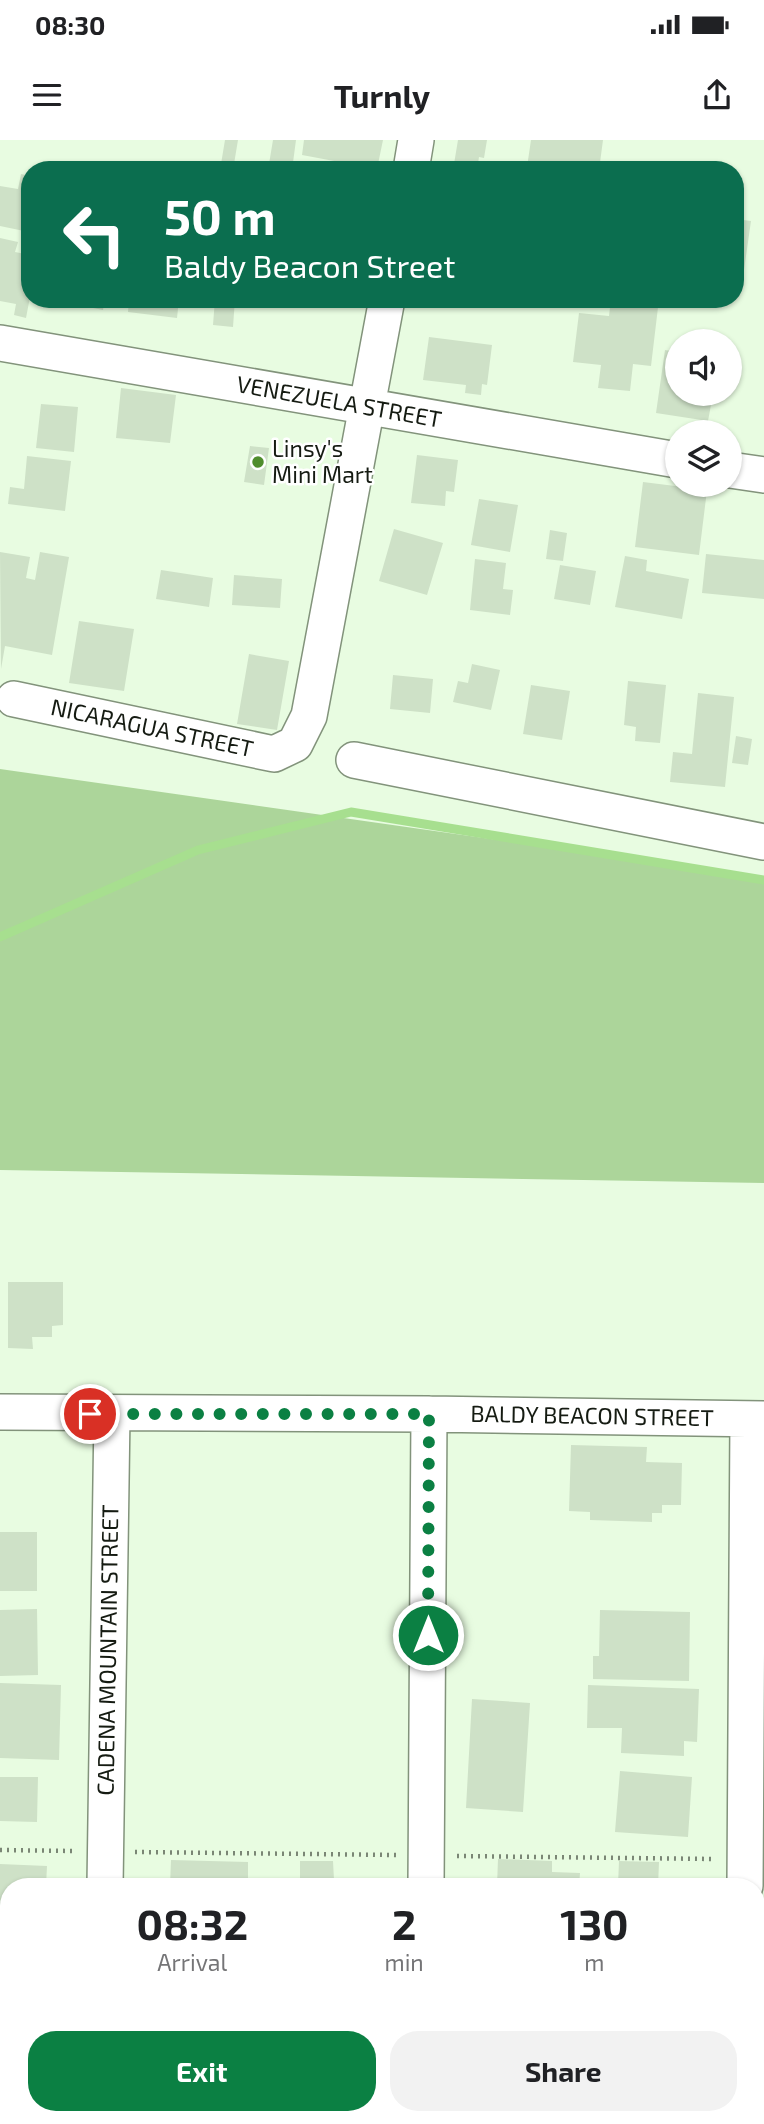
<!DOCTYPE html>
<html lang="en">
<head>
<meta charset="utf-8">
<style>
	:root { --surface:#fff; --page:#f2f2f2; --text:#202124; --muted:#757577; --accent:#0b8043 }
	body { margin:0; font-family:"Exo 2",sans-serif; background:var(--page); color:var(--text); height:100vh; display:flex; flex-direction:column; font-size:26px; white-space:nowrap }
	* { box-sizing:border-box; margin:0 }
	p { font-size:23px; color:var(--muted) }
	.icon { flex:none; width:38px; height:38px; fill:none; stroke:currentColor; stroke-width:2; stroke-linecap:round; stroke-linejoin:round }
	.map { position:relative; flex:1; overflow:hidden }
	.details { position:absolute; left:0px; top:1738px; width:765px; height:247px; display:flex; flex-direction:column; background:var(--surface); border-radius:28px 28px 0 0; box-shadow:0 2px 5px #0004 }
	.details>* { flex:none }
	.banner { position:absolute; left:21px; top:21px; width:723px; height:147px; border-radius:28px; box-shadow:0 2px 5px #0004; background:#0b6e4f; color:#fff; overflow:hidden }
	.fabs { position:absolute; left:665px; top:189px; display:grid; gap:14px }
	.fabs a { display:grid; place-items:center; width:77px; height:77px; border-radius:50%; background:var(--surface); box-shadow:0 2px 5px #0004; font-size:35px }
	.pin { position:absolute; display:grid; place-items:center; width:60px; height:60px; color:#fff; margin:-30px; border:4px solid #fff; border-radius:50%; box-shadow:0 2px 7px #0007 }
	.me { position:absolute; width:77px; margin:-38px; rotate:0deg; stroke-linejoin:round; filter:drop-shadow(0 0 5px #0008) }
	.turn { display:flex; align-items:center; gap:24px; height:147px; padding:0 28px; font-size:32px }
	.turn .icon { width:91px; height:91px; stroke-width:2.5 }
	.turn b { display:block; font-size:49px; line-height:60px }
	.eta { display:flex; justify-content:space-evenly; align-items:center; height:119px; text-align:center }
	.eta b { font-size:42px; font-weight:700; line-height:49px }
	.button { display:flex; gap:14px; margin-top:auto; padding:14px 28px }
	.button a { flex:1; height:80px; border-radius:28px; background:var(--accent); color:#fff; font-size:28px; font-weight:700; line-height:80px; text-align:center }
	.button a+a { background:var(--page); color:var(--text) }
	.status { display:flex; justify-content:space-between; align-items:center; height:49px; padding:0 35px; background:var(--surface); direction:ltr }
	.status svg { height:19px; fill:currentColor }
	header { display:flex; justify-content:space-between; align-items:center; height:91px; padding:0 28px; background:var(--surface); font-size:32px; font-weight:700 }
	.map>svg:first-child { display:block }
	.green { fill:#acd59a }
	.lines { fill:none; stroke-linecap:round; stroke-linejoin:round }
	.stream { stroke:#a7df8f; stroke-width:9 }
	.building { fill:#cee1c7 }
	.minor-casing { stroke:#82937b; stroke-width:38 }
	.path { stroke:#7a8675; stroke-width:4.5; stroke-dasharray:2 5; stroke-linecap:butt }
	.minor { stroke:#fff; stroke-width:35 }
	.route { stroke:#0b8043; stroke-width:12; stroke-dasharray:0 21.6 }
	.poi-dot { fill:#4f8d2d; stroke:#fff; stroke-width:2.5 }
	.labels { text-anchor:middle; stroke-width:5; stroke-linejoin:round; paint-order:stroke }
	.street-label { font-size:23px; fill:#151b12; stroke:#fff }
	.poi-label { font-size:23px; fill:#151b12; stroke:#fff; text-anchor:start }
</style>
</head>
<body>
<div class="status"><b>08:30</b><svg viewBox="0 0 49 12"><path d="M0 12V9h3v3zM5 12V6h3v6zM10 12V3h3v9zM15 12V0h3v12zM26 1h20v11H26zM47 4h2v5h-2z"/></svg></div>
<header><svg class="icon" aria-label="menu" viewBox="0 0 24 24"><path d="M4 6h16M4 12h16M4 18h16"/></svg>Turnly<svg class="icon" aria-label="share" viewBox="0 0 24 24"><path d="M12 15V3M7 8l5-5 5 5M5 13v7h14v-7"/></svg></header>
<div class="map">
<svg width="764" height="1984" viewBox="0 0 764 1984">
	<rect width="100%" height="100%" fill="#e8fce1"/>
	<!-- green -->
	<path class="green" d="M0,629L764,738V1043L0,1030Z"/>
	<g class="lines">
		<!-- stream -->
		<path class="stream" d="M0,797L198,710L351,672L764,740"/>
	</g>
	<!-- building -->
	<path class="building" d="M225,0H238L233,30H220Z
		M273,0H296L292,30H268Z
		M304,0H383L377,29L302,15Z
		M458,0H487L484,18L479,17L477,30H453Z
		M531,0H603L599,30H536L537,28L527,27Z
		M21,34L30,36V60L27,76H30V107L21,105L24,91L0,86V46L18,49Z
		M735,79L751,81L744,130L735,129Z
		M0,98L18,102L15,112L30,115V157L26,178L14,175L16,164L0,161Z
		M48,159H105L103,170Z
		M129,159H179L177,178L128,172Z
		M215,159H235L233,187L213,185Z
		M611,159H659L651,226L633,224L630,251L598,248L601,225L573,222L579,173L609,176Z
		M429,197L492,205L487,245L482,244L481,255L465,253L466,245L423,240Z
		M665,210L677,212V254H713L708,281L656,273Z
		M121,248L176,255L170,303L116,298Z
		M41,264L78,267L74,312L36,308Z
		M250,306L269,308L264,345L244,342Z
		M417,315L458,320L454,352L446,351L445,366L411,363Z
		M27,316L71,321L65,371L8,364L10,347L24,349Z
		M643,342L707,350L699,415L635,407Z
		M479,359L518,365L510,412L471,405Z
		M394,389L443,403L427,455L379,441Z
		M550,390L567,393L563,421L546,419Z
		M0,412L30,417L26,438L35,440L40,412L69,417L52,515L5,506L1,529Z
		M706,414L764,420V459L702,453Z
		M625,416L647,420L646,431L689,439L682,479L615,467Z
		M475,419L506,423L503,449L513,450L510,475L470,470Z
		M560,425L596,431L590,465L554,459Z
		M161,430L213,438L209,467L156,459Z
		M234,435L282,439L280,468L232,465Z
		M79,481L134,489L124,551L69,543Z
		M249,514L289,521L277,590L237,584Z
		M472,524L500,530L491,570L453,562L458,541L468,543Z
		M393,535L433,539L430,573L390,569Z
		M628,541L666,545L660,603L635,601L636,587L624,585Z
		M531,545L570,551L562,600L523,594Z
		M698,553L734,557L725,647L670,642L673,612L692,614Z
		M736,596L752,599L748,625L732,623Z
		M8,1142H63V1185L52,1186V1197H32L33,1209L8,1208Z
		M571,1305L647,1307L646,1322L682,1323L681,1365H662V1373H652V1382L590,1380V1372L569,1371Z
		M0,1392H37V1451H0Z
		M37,1469L38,1535L0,1536V1470Z
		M600,1470L690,1472L689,1541L593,1539V1516H599Z
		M0,1543L61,1545L59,1620L0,1618Z
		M588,1545L699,1549L697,1602L684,1601V1616L621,1613L622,1588H587Z
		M472,1559L530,1563L523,1672L466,1668Z
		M620,1631L692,1637L688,1697L615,1692Z
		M0,1637H38L37,1682L0,1681Z
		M498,1719L552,1721V1732L580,1733L579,1746H497Z
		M171,1720L248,1722V1746H170Z
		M300,1721H333L334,1740H348V1746H289V1742H300Z
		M619,1721L659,1722L658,1746H618Z
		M0,1724L47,1726L46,1746H9V1773L0,1772Z
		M0,1804L9,1805V1863H0Z
		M0,1880H9V1938H0Z
		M0,1965L9,1966V1976H27L26,1984H0Z
		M187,1976H235V1984H187Z
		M302,1976H342V1984H301Z
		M497,1976H548L547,1984H497Z
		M629,1976L678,1978L677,1984H610L611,1978L629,1979Z"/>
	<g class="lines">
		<defs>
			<path id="minor" d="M411,30L416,0
				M0,203L677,320
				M730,330L764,335
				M14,559L274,614L295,604L309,576L387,159
				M354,620L764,702
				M0,1272L429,1274L764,1279
				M105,1746L112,1274
				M426,1746L429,1274
				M745,1746L748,1279
				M106,1976V1984
				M426,1984V1976
				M743,1984V1976"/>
		</defs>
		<!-- minor casing -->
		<use href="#minor" class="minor-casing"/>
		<!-- path -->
		<path class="path" d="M0,1710L74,1711
			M135,1712L396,1715
			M457,1716L714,1719"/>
		<!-- minor -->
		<use href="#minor" class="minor"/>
	</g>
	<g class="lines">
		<!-- route -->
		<path class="route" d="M90,1274H429L428,1495"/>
	</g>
	<!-- markers -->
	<circle class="poi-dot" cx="258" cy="322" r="7"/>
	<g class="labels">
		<!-- street labels -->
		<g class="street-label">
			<text transform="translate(339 262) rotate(10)" y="8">VENEZUELA STREET</text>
			<text transform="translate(152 588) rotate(12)" y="8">NICARAGUA STREET</text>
			<text transform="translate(592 1276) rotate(1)" y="8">BALDY BEACON STREET</text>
			<text transform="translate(108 1510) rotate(-89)" y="8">CADENA MOUNTAIN STREET</text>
		</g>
		<!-- poi labels -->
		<g class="poi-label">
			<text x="272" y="317">Linsy's<tspan x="272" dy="26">Mini Mart</tspan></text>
		</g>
	</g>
</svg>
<div class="fabs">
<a><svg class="icon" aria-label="sound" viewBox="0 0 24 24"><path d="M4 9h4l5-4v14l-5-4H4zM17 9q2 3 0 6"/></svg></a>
<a><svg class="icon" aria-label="layers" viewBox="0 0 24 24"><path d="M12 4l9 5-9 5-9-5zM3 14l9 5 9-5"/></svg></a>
</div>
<div class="pin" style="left:90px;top:1274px;background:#d93025"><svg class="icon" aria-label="arrive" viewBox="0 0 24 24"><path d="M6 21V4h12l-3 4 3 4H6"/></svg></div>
<svg class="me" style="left:428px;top:1495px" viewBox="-20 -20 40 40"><circle r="17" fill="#0b8043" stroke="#fff" stroke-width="3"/><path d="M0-11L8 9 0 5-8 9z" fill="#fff"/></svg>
<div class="banner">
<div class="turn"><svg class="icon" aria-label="left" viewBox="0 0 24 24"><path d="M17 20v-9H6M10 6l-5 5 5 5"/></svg><div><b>50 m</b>Baldy Beacon Street</div></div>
</div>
<section class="details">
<div class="eta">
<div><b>08:32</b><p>Arrival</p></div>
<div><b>2</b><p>min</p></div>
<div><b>130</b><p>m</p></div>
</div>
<div class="button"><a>Exit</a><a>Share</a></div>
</section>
</div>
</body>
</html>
